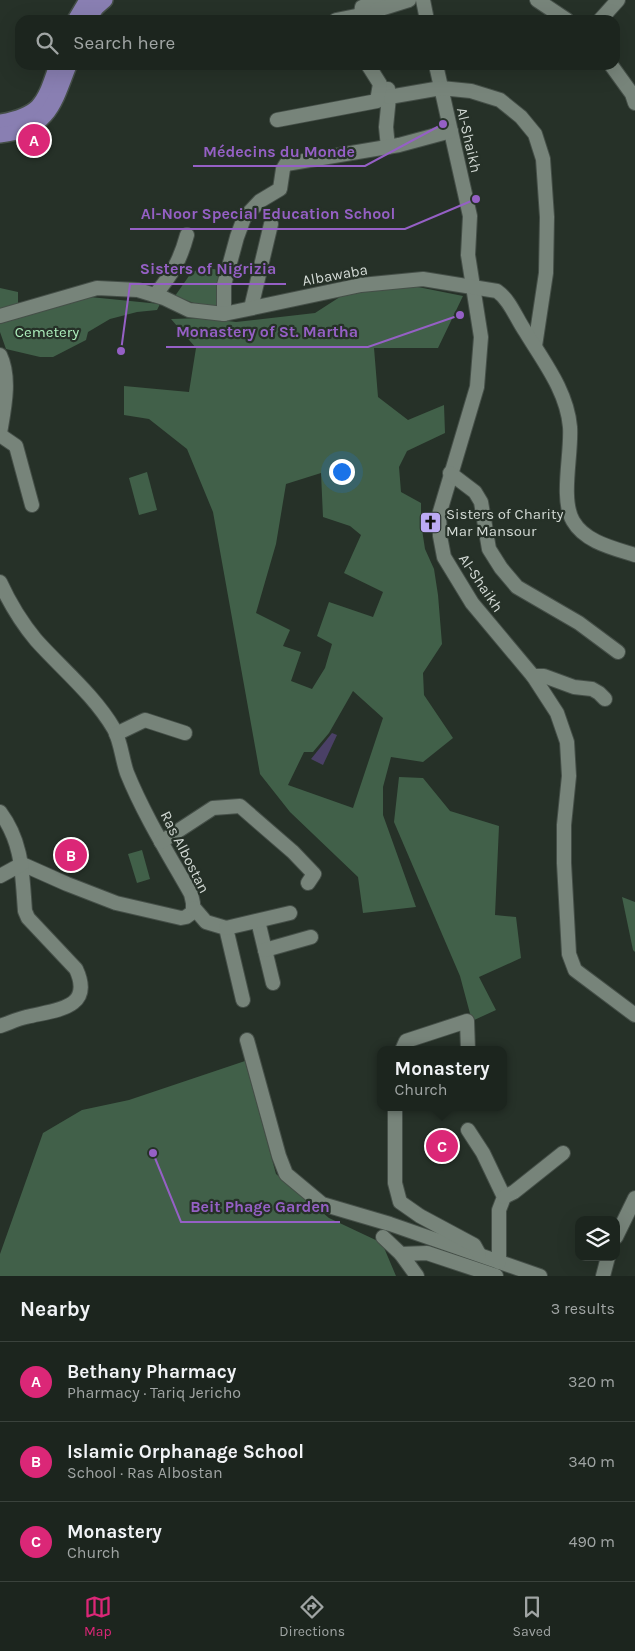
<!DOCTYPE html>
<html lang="en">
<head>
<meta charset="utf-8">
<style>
  :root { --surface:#1c251e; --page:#29312b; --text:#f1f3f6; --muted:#a0a5a4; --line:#3a423c; --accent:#db2777 }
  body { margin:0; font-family:Karla,sans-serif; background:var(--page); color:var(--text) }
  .controls { position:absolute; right:15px; bottom:15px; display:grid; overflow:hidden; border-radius:10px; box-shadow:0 5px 20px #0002 }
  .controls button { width:45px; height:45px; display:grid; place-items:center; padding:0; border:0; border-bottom:1px solid var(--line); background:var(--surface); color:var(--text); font:25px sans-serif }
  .you { position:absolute; left:341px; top:471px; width:18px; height:18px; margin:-12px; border:4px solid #fff; border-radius:50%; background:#1a73e8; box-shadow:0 0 0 8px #1a73e833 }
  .badge { display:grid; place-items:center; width:32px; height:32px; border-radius:50%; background:var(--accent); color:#fff; font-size:16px; font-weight:700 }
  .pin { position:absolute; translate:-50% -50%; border:2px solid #fff; box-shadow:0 1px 5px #0006 }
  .popup { position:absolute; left:377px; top:1046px; width:130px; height:65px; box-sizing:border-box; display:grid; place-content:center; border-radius:10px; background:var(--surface); filter:drop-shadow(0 1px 4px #0005); font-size:16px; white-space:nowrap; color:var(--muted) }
  .popup b { font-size:19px; color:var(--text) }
  .popup::after { content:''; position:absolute; left:50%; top:100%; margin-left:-10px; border:10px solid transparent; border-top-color:var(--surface) }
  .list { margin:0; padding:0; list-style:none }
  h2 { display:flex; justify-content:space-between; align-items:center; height:65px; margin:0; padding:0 20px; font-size:21px }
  h2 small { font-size:16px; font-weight:400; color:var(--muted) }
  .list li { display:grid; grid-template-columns:32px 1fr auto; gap:15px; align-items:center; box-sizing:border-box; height:80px; padding:0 20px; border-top:1px solid var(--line) }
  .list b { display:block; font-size:19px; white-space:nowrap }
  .list p { margin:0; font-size:16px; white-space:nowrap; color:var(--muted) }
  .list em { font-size:16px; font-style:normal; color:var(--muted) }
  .icon { flex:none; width:28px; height:28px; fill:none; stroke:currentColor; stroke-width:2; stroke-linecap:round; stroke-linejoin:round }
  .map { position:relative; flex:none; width:635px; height:1276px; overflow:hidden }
  .search { position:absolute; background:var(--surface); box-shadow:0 5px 20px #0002; left:15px; right:15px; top:15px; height:55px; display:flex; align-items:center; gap:12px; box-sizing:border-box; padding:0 18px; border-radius:15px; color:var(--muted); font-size:19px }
  .sheet { height:305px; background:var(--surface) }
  nav { display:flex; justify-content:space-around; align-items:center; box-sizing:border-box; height:70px; border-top:1px solid var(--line); background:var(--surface); font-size:14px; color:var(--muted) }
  nav a { display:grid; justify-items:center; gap:2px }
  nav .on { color:var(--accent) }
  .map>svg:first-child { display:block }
  .green { fill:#416049; fill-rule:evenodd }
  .water { fill:#4a4066 }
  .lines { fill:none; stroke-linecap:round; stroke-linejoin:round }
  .minor-casing { stroke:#454f48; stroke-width:16 }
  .major-casing { stroke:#454f48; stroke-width:18 }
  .minor { stroke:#77847a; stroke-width:14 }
  .major { stroke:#897fb2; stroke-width:15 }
  .labels { text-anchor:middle; stroke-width:4.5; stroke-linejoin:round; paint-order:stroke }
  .street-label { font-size:15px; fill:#d2d9d4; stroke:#263128 }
  .park-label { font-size:15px; fill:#adeebc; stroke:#263128 }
  .poi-label { font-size:15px; fill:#d2d9d4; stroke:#263128; text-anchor:start }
  .leader { fill:none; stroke:#9560c5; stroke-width:2 }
  .callout-dot { fill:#9560c5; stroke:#263128; stroke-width:2 }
  .callout-label { font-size:16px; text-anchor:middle; font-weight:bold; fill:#9560c5; stroke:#263128; stroke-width:4.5; stroke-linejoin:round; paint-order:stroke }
</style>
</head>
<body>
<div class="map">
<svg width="635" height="1276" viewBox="0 0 635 1276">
  <rect width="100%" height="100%" fill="#263128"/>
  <g class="green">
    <polygon points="203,267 224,271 223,306 199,305 175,296 191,273"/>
    <path d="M408,285L463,296L438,348H374L378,397L408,420L444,405L445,433L407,451L399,467L401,492L421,503V523L425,549L434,569L438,595L442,644L423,673L424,695L453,738L423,762L391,757L383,787V815L416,907L363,913L358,877L290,812L260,774L213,512L187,449L149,419L124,415V386L189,392L196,348L171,319L203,318L236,322L315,313L346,293ZM321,473L323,517L350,526L361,535L344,573L383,592L373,617L329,602L317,636L332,644L325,668L312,689L291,681L301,652L283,646L290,630L256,613L276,544L286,484ZM353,691L383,718L353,808L288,785L304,752H313L329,733Z"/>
    <polygon points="0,288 18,292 18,307 0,311"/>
    <polygon points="80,296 160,304 157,310 137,312 110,319 88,332 86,340 53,357 40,357 6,349 0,332 0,324 60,301"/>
    <polygon points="147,472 157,510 139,515 129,478"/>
    <polygon points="399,777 423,778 450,811 499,826 495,915 516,917 521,958 479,977 496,1010 472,1021 460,976 394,822"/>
    <polygon points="142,850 150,879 137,883 128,854"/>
    <polygon points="622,897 635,902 635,952 633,950"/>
    <polygon points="245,1061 276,1174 329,1218 382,1243 396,1276 0,1276 0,1254 43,1133 82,1110 129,1100"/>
  </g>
  <polygon class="water" points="332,733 337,735 323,765 311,759"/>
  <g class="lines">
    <defs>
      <g id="minor">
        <polyline points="423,0 427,20"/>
        <polyline points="537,0 567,20"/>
        <polyline points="336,20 361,15"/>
        <polyline points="360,20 362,7 381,0"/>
        <polyline points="371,20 371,17 377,10 409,0"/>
        <polyline points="600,20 618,0"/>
        <polyline points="436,65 470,216 468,255 481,337 477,387 439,515 440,536 444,557 472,603 533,676 557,713 567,742 569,776 564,825 564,863 569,954 575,970 635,1015"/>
        <polyline points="611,65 632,94 635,103"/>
        <polyline points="388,89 389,97 386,127 388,147"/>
        <polyline points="389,97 441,88 471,91 500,100 521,117 535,134 543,159 547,217 546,273 535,346"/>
        <polyline points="277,120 377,101 380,84 368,65"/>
        <path d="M155,295C172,274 180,261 187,235"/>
        <polyline points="251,308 271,224"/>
        <polyline points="224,314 224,285 237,237 244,218 260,201 280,189 283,169 286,164 399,145 451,131"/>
        <path d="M0,316L97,288L138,290L164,298L189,310L224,314L361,285L423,279L497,291C510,300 516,318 525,331C543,361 567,391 570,427C572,453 560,499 573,521C585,542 613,548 635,555"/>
        <path d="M0,355C11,378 4,409 0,433"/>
        <polyline points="0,435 16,446 32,505"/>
        <polyline points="450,473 475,492 481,502 489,549 501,568 517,587 579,623 618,652"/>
        <path d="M0,582C10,604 21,622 36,640C62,669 94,695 114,729C121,742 122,759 127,773C144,815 169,855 191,894L193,903V912L186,917L181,918L116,903L67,884L22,864"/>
        <polyline points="533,676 544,676 574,687 592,689 599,693 605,699"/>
        <polyline points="116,734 145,720 185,733"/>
        <path d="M0,812C23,843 22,874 25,911L28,918L76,969C95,1010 53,1010 26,1017C17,1019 9,1023 0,1026"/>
        <polyline points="161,842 213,808 240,806 293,852 314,874 308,883"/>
        <polyline points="0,876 22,864"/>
        <polyline points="194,908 206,922 226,928 243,1000"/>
        <polyline points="258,921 273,983"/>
        <polyline points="226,928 290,913"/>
        <polyline points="265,950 311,937"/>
        <polyline points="247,1040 279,1156 286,1174 322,1204 390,1224 540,1276"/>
        <polyline points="402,1050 406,1041 467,1021 468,1050"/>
        <polyline points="395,1107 395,1183 400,1202 420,1216 474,1245 479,1254"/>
        <polyline points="468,1130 483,1153 504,1197 499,1210 499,1262"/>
        <polyline points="504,1197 514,1192 563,1153"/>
        <polyline points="383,1237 401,1254"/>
        <polyline points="616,1237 635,1198"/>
        <polyline points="417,1276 401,1254 427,1253 496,1276"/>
        <polyline points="603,1276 608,1257"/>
      </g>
      <g id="major">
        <polyline points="75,20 87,0"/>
        <polyline points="88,20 96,8 105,0"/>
        <path d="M0,122C42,115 44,102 57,65"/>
        <path d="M0,135C48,130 54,105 69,65"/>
      </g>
    </defs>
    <use href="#minor" class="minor-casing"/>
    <use href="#major" class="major-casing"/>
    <use href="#minor" class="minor"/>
    <use href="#major" class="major"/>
  </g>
  <defs>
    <symbol id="church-square" viewBox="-11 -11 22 22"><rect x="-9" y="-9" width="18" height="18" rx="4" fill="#bcaaf5" stroke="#263128"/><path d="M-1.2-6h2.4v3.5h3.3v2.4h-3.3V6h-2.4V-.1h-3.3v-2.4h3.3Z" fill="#111"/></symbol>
  </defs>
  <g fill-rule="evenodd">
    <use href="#church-square" x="418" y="510" width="25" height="25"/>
  </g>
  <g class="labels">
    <g class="street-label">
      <text transform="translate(469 140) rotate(77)" y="5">Al-Shaikh</text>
      <text transform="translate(335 275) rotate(-10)" y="5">Albawaba</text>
      <text transform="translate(481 583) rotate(56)" y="5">Al-Shaikh</text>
      <text transform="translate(185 852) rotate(63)" y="5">Ras Albostan</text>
    </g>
    <g class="park-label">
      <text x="47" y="337">Cemetery</text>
    </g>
    <g class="poi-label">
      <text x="446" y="519">Sisters of Charity<tspan x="446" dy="17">Mar Mansour</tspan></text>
    </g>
  </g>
  <path class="leader" d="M443 124L365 166H193M476 199L405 229H130M121 351L130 284H286M460 315L368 347H166M153 1153L181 1222H340"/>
  <g class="callout-dot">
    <circle cx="443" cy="124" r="5"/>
    <circle cx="476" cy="199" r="5"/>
    <circle cx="121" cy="351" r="5"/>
    <circle cx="460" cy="315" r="5"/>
    <circle cx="153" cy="1153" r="5"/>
  </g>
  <g class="callout-label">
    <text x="279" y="157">Médecins du Monde</text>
    <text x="268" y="219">Al-Noor Special Education School</text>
    <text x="208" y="274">Sisters of Nigrizia</text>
    <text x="267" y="337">Monastery of St. Martha</text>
    <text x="260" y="1212">Beit Phage Garden</text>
  </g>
</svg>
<div class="controls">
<button><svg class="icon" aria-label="layers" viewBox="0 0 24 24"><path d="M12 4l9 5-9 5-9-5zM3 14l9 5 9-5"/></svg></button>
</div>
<div class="you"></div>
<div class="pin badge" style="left:34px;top:140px">A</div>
<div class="pin badge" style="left:71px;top:855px">B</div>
<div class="pin badge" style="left:442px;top:1146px">C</div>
<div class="popup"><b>Monastery</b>Church</div>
<div class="search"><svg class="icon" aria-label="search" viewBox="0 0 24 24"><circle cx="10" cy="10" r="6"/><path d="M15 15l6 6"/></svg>Search here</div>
</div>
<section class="sheet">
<h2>Nearby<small>3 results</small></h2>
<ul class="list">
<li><span class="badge">A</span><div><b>Bethany Pharmacy</b><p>Pharmacy · Tariq Jericho</p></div><em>320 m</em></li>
<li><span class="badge">B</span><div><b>Islamic Orphanage School</b><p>School · Ras Albostan</p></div><em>340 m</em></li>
<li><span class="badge">C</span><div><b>Monastery</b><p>Church</p></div><em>490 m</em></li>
</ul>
</section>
<nav>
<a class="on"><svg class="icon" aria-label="map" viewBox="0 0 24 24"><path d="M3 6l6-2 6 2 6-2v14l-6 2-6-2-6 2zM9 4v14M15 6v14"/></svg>Map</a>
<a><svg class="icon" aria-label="directions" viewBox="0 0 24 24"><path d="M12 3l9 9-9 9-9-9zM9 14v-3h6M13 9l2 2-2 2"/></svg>Directions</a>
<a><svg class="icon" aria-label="saved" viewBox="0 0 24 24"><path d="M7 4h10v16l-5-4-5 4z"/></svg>Saved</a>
</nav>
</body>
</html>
